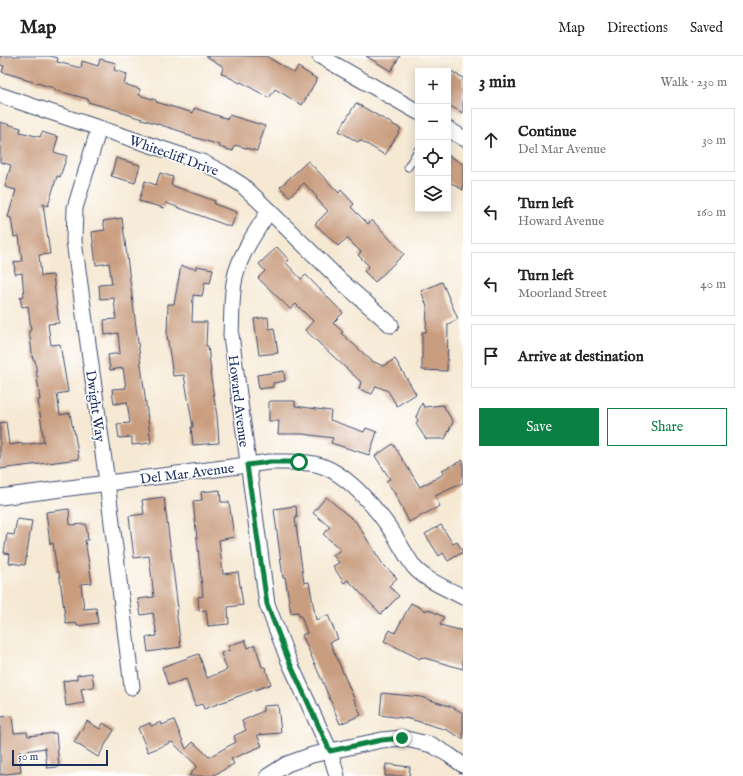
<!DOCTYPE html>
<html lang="en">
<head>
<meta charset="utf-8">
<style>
  :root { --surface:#fff; --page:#f6f6f6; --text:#222; --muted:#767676; --line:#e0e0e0; --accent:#0b8043 }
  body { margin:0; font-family:"IM FELL English",serif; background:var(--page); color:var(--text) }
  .controls { position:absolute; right:12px; top:12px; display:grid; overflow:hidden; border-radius:0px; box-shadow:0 2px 10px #0003 }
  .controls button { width:36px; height:36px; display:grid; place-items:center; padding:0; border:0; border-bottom:1px solid var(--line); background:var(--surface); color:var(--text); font:20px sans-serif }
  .scale { position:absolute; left:12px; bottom:10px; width:96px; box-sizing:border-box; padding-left:4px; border:2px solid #1b2f5e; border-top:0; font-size:11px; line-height:14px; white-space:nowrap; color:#1b2f5e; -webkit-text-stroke:3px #fff; paint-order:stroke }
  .stop { position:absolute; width:12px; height:12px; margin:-9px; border:3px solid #0b8043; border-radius:50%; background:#fff }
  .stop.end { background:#0b8043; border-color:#fff; box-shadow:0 1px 4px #0008 }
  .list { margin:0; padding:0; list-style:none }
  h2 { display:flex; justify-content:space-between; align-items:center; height:52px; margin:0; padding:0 16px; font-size:17px }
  h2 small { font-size:13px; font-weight:400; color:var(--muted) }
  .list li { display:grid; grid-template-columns:26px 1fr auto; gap:12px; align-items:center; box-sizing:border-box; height:64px; margin:0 8px 8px; padding:0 8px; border:1px solid var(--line); border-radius:0px }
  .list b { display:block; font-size:15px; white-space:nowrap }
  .list p { margin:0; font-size:13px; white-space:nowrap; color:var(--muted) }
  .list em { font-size:13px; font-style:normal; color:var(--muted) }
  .actions { display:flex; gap:8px; padding:12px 16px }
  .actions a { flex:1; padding:9px 0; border:1px solid var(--accent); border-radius:0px; text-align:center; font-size:14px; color:var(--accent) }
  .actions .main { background:var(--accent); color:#fff }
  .icon { flex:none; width:22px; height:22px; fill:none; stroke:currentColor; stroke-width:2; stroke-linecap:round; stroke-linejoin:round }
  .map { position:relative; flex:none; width:463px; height:720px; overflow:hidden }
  header { display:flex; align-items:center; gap:24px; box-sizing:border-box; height:56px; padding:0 20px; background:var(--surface); border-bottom:1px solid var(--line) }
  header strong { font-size:19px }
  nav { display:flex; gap:22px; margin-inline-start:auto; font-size:14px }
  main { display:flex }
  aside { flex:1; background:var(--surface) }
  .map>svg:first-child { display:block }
  .building { fill:#c99d7f }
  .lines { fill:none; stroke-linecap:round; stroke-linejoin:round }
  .service-casing { stroke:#3c4b70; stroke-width:9 }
  .minor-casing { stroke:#3c4b70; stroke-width:17 }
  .service { stroke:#fff; stroke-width:7 }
  .minor { stroke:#fff; stroke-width:15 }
  .route { stroke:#0b8043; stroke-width:5 }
  .labels { text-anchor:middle; stroke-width:3; stroke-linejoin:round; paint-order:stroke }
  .street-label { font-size:14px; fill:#1b2f5e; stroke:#fff }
</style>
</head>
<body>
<header>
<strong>Map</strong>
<nav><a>Map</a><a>Directions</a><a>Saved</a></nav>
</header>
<main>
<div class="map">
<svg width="463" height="720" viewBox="0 0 463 720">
  <rect width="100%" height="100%" fill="#fff"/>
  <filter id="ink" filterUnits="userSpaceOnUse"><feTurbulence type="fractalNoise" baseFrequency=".025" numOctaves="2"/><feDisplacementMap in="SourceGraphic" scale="8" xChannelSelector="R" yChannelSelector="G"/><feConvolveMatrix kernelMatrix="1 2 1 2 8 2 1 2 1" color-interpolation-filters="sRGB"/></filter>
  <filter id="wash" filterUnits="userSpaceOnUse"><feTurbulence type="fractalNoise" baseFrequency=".012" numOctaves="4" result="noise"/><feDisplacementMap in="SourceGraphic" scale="16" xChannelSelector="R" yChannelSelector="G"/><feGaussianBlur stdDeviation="0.9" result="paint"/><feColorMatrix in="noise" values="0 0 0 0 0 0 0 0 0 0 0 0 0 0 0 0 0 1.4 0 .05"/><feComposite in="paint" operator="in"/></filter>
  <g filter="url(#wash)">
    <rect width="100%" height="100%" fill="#f6e9d4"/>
    <g id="blocks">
      <g class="building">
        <polygon points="0,0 50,0 58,2 57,6 81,12 82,5 98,10 100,3 116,7 114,14 127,18 124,28 140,33 139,39 156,44 156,46 193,57 194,52 228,63 229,59 265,70 257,95 235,89 233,95 219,91 220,89 186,79 186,77 120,56 120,55 88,46 88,43 54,34 54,32 23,23 23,22 2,16 4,10 0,9"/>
        <polygon points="206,0 266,0 294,17 298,11 317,23 302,49 275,33 269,42 241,26 240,27 221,17 224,11"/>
        <polygon points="366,0 400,0 391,15"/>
        <polygon points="451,15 463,22 463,57 448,49 448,21"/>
        <polygon points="356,47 401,73 385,99 360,84 358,86 339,75"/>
        <polygon points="0,66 21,72 20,76 40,81 42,76 58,81 54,96 67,100 60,121 57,120 48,150 43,148 50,198 39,199 41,220 53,219 59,267 48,268 51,289 60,288 68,336 57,338 60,359 70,357 73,374 74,374 79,403 0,413 0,367 6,366 9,389 22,387 22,389 44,386 38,344 40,344 35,304 33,304 29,275 31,274 28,250 22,251 20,241 24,240 22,217 15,218 14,206 22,205 19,180 14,181 11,162 8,161 16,134 5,131 11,109 0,106"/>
        <polygon points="448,99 463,108 463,134 448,125"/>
        <polygon points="116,102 140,109 135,127 111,120"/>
        <polygon points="308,105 339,137 341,134 354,148 351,151 368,168 372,164 404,198 375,226 364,215 369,210 358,199 361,196 347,182 338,190 315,168 328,155 316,142 317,141 304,127 289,141 280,131"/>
        <polygon points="160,117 173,121 171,129 215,145 214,148 237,156 231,171 166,147 164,152 139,145 145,125 156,129"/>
        <polygon points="122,162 151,387 132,389 132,381 119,382 117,368 130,367 127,346 114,348 112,333 126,332 123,312 110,314 108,299 120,297 118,277 105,279 104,264 116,263 114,242 100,243 99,229 112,228 109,207 96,209 92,176 105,174 103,165"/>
        <polygon points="277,191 289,204 286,207 301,223 306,219 343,257 333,267 343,276 341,277 372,305 383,310 395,303 416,338 397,350 388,335 376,330 372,338 359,333 361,326 305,274 313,265 296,248 290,253 258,222 265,215 259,208"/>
        <polygon points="181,210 196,213 196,210 213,213 210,227 205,226 202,240 193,239 192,266 207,266 206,290 208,290 211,316 210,316 217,360 219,387 193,389 191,371 193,371 184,319 173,320 167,279 168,248 174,248"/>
        <polygon points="442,226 458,263 448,268 447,315 422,314 422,276 426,276 427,250 421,235"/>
        <polygon points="268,261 269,273 274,272 278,297 259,299 254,263"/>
        <polygon points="284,315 285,325 273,327 273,331 259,333 257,319"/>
        <polygon points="269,345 295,345 295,350 331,355 330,364 364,376 366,372 377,376 369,399 331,387 333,382 303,378 278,378 279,365 269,365"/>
        <polygon points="422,347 424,351 443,349 453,366 445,383 426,383 416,368 418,364 416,361"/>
        <polygon points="393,388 420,431 444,418 442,414 463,404 463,427 435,440 440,450 409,466 394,436 386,425 390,423 375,400"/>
        <polygon points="220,434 221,446 229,446 234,481 219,484 223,518 238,516 243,549 228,551 229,568 208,570 206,554 199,555 198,541 203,540 193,445 202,444 201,436"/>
        <polygon points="164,441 178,553 176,554 181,591 148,596 146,581 157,580 153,557 141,559 138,543 154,541 149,500 134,502 129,460 144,458 142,444"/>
        <polygon points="326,441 356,466 382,507 397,522 389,530 399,540 381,558 348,524 344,527 333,510 339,507 333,499 341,494 323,478 330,471 313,457"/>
        <polygon points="296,450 297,462 295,462 304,527 309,526 316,564 328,559 338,583 330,586 361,659 340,668 324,629 302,579 307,577 301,560 299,560 298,556 291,557 285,521 283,522 274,453"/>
        <polygon points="69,453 70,469 86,468 88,484 85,484 92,527 81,528 84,553 96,552 98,567 77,570 77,567 66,568 59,516 57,516 53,487 50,488 46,456"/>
        <polygon points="17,463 32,465 25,509 9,507 10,498 4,497 7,478 14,479"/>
        <polygon points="441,469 453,488 457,486 463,496 448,505 443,497 439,500 425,478"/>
        <polygon points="411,547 426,555 427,553 444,561 440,569 463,575 463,613 421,601 420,603 384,585 390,574 395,577"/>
        <polygon points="245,584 248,592 255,589 262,611 265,611 271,628 204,653 202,648 195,650 186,623 168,629 162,611 199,598 207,622 227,614 221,597 230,594 228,590"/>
        <polygon points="92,617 94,631 81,633 84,647 66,650 63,625 77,623 77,619"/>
        <polygon points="382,637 421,641 452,651 463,657 463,683 447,674 410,663 380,659"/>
        <polygon points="278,649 281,677 257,679 262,690 231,703 234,708 212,720 189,720 197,710 172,686 148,696 138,672 150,667 151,670 161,666 162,669 174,664 186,693 193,686 209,701 236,686 234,680 246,674 242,665 263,655 263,650"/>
        <polygon points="12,660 14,677 27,676 28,680 56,677 59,711 47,712 45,692 19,696 21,716 0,719 0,661"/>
        <polygon points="87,665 100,673 103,667 114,674 98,701 74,686"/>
        <polygon points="386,708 410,711 409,720 385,720"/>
      </g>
    </g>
  </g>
  <g filter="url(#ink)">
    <use href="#blocks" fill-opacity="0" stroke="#3c4b70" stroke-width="1"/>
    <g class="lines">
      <defs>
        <polyline id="service" points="408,111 418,94"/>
        <g id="minor">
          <polyline points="320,0 418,56"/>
          <polyline points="0,39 35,51 202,106 223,117 242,129 257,143 342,226 391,269"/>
          <polyline points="99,72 75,152 74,185 107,426 132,631"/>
          <polyline points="448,73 463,82"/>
          <path d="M269,155C256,176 241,196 235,221C231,240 232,260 231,279L267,548L288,603L330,695L337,720"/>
          <path d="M0,441L270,406C285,406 300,405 315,408C345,414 377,453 393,477C400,488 406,500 414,511C425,524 448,533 463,541"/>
          <polyline points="268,720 287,708 312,699 382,684 402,682 432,689 449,699 463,709"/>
        </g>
      </defs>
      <use href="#service" class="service-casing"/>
      <use href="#minor" class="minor-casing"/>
      <use href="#service" class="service"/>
      <use href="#minor" class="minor"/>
    </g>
  </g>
  <g class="lines" filter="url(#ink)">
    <polyline class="route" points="299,406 270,406 247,409 267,548 288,603 330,695 382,684 402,682"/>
  </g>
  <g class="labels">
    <g class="street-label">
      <text transform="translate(174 99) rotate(20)" y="5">Whitecliff Drive</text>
      <text transform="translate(239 345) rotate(83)" y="5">Howard Avenue</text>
      <text transform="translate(96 350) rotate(82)" y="5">Dwight Way</text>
      <text transform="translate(187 417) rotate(-7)" y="5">Del Mar Avenue</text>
    </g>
  </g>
</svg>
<div class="controls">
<button>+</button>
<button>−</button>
<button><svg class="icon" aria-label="locate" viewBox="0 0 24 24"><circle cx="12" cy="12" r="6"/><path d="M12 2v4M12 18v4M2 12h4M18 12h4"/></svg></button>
<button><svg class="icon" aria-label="layers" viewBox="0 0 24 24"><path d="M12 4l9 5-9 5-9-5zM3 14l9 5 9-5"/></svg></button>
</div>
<div class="scale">50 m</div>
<div class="stop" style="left:299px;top:406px"></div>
<div class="stop end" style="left:402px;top:682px"></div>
</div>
<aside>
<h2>3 min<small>Walk · 230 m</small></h2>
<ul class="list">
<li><svg class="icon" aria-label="ahead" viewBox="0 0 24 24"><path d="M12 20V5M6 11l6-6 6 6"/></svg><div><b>Continue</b><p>Del Mar Avenue</p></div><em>30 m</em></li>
<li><svg class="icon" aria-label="left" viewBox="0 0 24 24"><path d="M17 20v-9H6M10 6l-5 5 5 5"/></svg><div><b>Turn left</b><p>Howard Avenue</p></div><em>160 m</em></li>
<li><svg class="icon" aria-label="left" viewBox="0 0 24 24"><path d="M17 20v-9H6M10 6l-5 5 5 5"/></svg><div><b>Turn left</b><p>Moorland Street</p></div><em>40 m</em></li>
<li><svg class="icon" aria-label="arrive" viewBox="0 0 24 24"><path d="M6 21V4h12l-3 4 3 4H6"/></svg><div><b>Arrive at destination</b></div></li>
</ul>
<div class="actions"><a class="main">Save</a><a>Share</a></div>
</aside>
</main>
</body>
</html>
